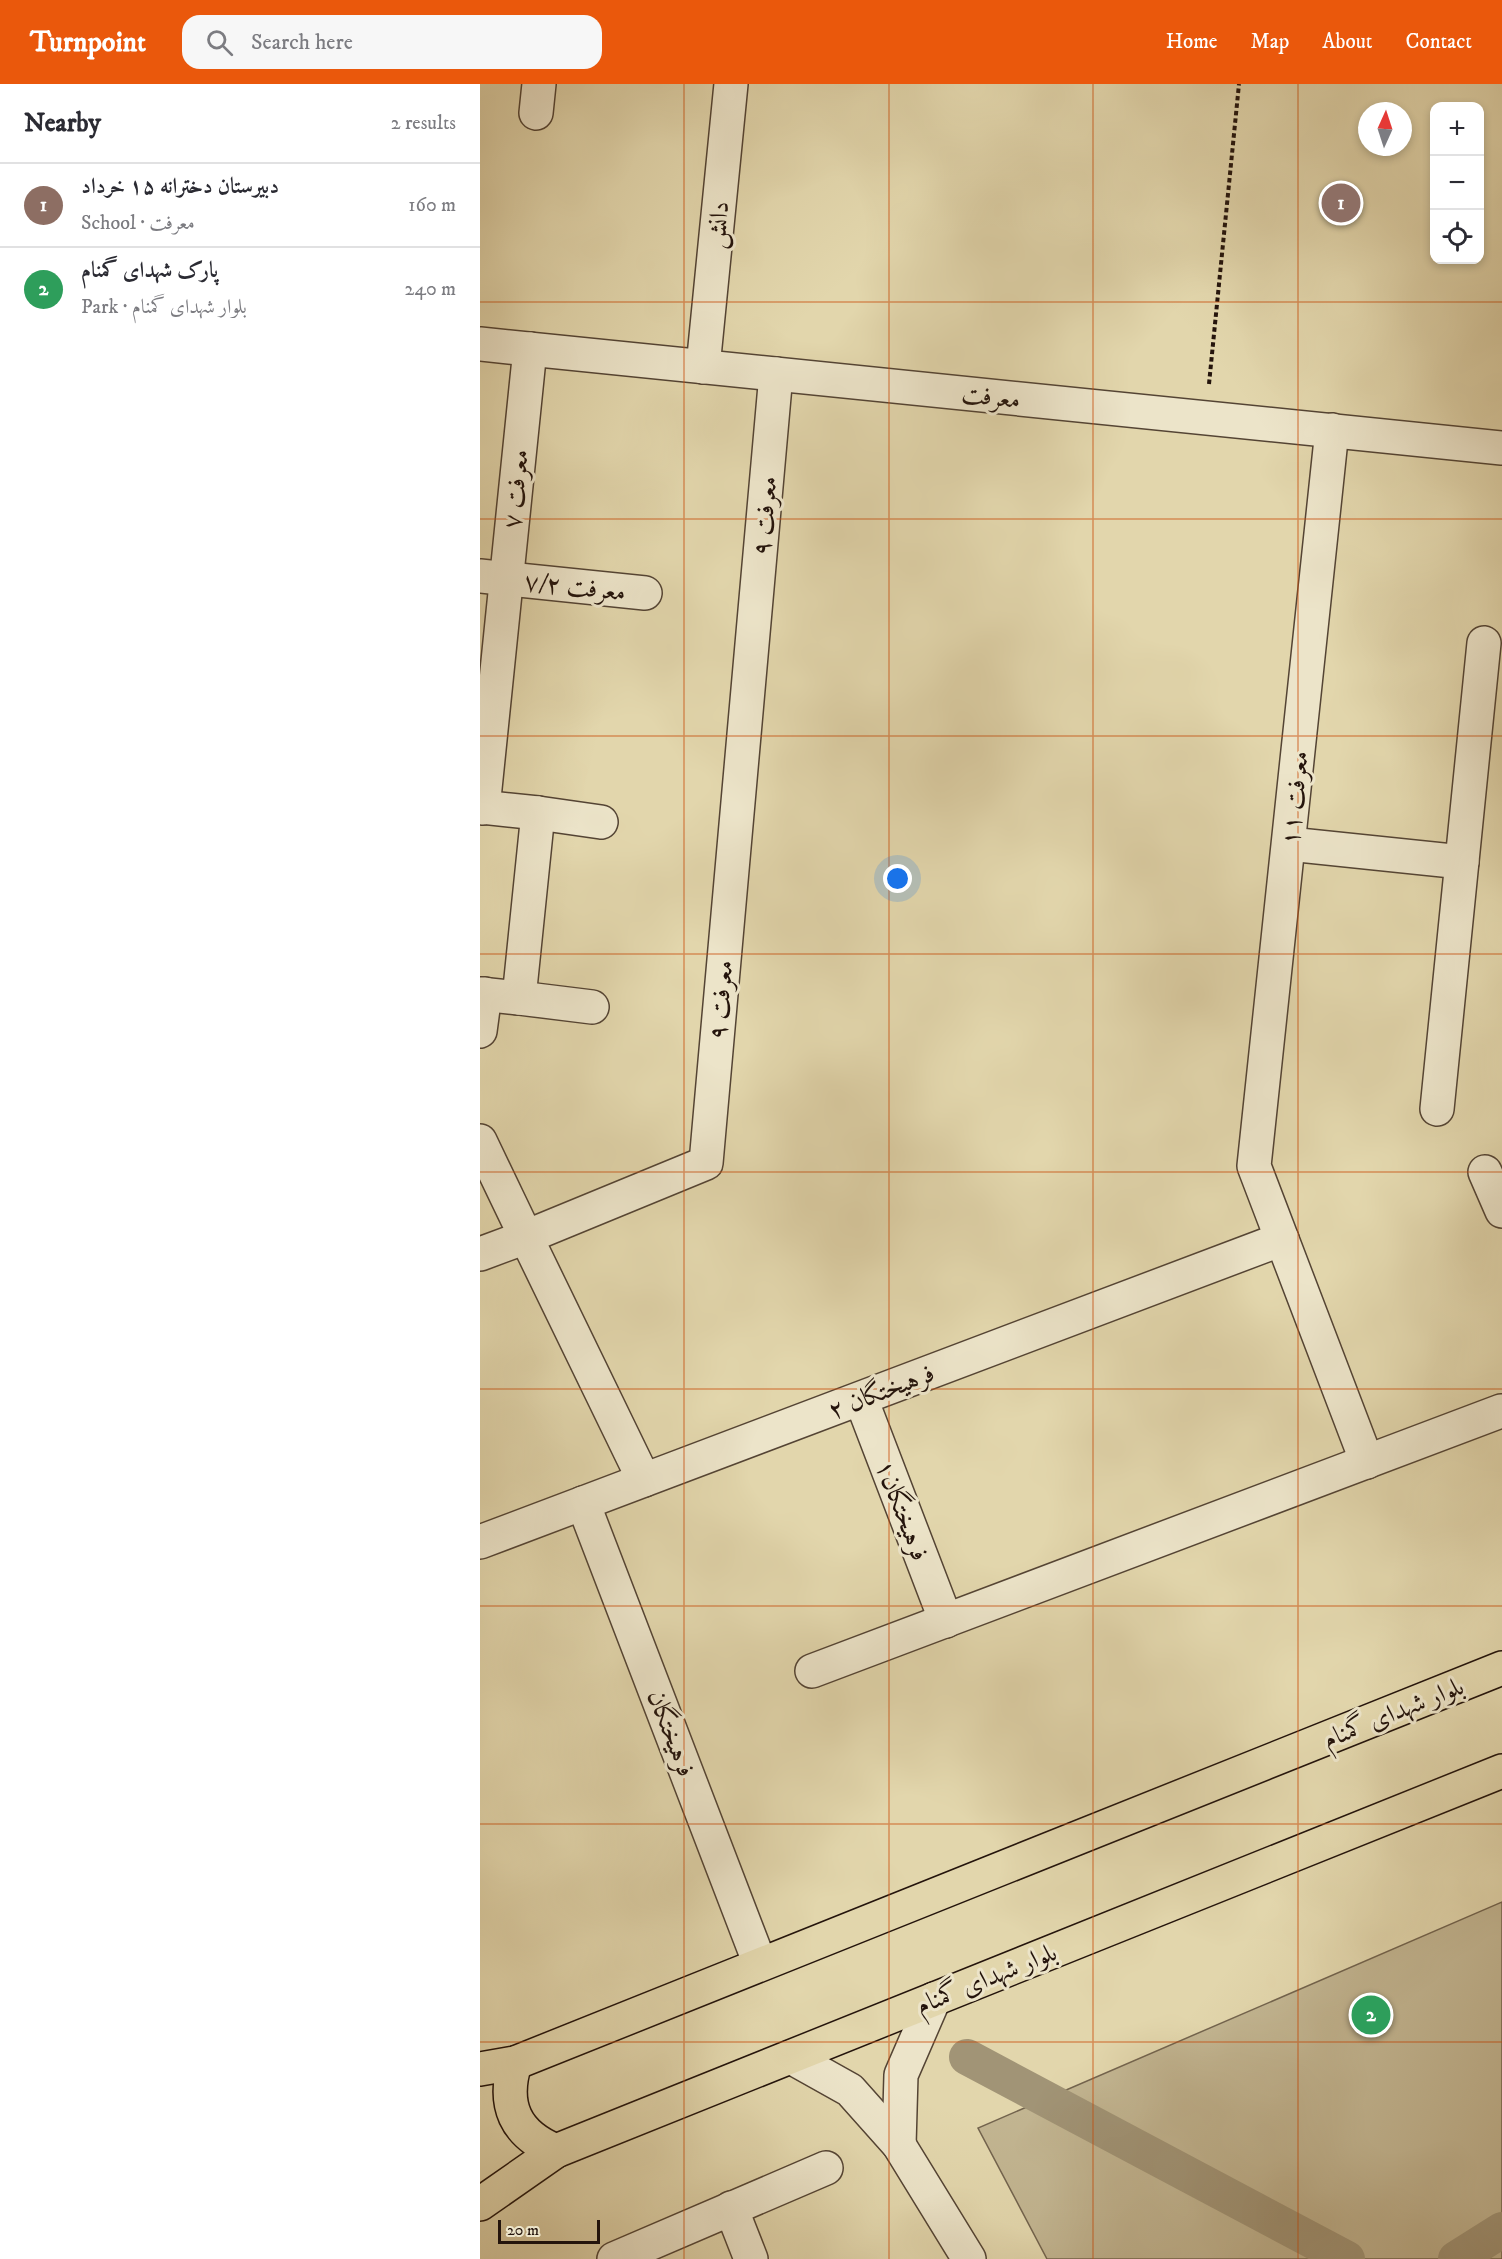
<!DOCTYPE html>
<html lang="en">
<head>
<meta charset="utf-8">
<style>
  :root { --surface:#fff; --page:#f7f7f7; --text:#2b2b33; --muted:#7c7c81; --line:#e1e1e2; --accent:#ea580c }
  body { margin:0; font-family:"IM FELL DW Pica",Amiri,serif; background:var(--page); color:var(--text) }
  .controls { position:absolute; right:18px; top:18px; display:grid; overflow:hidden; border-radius:12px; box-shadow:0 3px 9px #0003 }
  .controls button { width:54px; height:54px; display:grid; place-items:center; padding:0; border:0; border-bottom:2px solid var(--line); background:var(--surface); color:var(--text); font:30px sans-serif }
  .compass { position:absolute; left:878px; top:18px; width:54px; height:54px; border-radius:50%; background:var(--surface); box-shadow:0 3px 9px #0003; rotate:3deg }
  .scale { position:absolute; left:18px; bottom:15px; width:102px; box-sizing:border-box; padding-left:6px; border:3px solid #24140c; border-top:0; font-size:16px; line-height:21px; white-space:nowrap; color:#24140c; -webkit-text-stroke:4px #ece4c9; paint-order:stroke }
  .you { position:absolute; left:418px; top:795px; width:21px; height:21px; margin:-15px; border:4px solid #fff; border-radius:50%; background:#1a73e8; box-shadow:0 0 0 9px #1a73e833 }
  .badge { display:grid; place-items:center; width:39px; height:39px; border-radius:50%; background:var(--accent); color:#fff; font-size:20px; font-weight:700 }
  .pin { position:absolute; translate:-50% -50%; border:3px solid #fff; box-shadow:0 2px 6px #0006 }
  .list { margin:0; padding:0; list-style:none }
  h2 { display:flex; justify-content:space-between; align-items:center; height:78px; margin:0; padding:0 24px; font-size:26px }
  h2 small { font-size:20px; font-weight:400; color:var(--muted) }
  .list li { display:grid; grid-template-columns:39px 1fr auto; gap:18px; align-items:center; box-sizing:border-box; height:84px; padding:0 24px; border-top:2px solid var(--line) }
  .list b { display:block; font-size:22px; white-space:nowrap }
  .list p { margin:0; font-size:20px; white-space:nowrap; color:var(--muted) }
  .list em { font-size:20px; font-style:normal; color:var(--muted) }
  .icon { flex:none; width:33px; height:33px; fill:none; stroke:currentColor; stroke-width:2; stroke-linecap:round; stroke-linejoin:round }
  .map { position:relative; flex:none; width:1022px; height:2175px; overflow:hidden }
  header { display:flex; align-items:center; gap:36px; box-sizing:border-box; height:84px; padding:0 30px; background:var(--accent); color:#fff }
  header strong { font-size:28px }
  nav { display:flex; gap:33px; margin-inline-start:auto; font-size:21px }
  .search { width:420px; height:54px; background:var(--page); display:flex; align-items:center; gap:15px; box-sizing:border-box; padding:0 21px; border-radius:18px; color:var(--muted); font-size:22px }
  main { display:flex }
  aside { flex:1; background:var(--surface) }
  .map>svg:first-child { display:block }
  .green { fill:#c2b591; stroke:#73644e; stroke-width:1.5 }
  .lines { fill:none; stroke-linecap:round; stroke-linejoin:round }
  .canal { stroke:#a19476; stroke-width:36 }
  .minor-casing { stroke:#544434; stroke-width:36 }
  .major-casing { stroke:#24140c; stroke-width:36 }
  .path { stroke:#24140c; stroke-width:4; stroke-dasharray:4.5 3; stroke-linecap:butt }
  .minor { stroke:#ece4c9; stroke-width:33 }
  .major { stroke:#e2d6ac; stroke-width:33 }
  .grid { fill:none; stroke:#cb4f0c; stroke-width:1.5; stroke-opacity:0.55 }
  .labels { text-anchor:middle; stroke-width:6; stroke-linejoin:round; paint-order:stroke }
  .street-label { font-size:26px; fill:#24140c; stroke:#ece4c9 }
</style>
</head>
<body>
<header>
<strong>Turnpoint</strong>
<div class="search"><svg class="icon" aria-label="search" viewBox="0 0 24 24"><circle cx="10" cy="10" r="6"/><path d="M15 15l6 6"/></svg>Search here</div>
<nav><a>Home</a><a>Map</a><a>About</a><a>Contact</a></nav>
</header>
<main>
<aside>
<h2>Nearby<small>2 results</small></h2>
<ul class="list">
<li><span class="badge" style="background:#8d6e63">1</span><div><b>دبیرستان دخترانه ۱۵ خرداد</b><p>School · معرفت</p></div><em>160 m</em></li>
<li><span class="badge" style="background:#2e9e5b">2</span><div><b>پارک شهدای گمنام</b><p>Park · بلوار شهدای گمنام</p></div><em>240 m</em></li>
</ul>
</aside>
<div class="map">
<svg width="1022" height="2175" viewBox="0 0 1022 2175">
  <rect width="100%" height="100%" fill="#e2d6ac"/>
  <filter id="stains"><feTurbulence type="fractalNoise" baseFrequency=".00333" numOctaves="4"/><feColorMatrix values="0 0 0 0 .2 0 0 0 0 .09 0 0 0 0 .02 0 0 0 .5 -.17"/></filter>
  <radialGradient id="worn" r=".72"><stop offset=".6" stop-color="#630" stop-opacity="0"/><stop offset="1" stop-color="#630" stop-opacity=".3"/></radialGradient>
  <polygon class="green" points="1022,1818 1022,2175 567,2175 498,2044"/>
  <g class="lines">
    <g class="canal">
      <polyline points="487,1973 867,2175"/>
      <polyline points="976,2175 1022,2146"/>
    </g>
    <defs>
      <g id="minor">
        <polyline points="56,29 59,0"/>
        <polyline points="0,260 1022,364"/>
        <polyline points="223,283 251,0"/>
        <polyline points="852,346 774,1082 887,1378"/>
        <polyline points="0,492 165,509"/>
        <polyline points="0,723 58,729 121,738"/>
        <polyline points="3,724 50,265"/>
        <polyline points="809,760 982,778"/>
        <polyline points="0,910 39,914 58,729"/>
        <polyline points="39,914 112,923"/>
        <polyline points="0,947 5,910"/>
        <polyline points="957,1025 1004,559"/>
        <polyline points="0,1057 46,1153 0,1170"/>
        <polyline points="1005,1088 1022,1127"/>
        <polyline points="381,1315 466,1537"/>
        <polyline points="164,1396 46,1153 226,1079 296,290"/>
        <polyline points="103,1419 280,1880"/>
        <polyline points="0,1458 802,1155"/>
        <polyline points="332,1587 1021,1327"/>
        <polyline points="311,1973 370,2006 419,2061 489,2175"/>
        <polyline points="419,2061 421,1991 454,1915"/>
        <polyline points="251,2124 271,2175"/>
        <polyline points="134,2175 346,2084"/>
      </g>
      <g id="major">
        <path d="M35,1979C22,2021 35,2050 76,2067"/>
        <polyline points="0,1985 35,1979 1022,1584"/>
        <polyline points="0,2120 76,2067 1022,1687"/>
      </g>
    </defs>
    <use href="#minor" class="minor-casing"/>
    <use href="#major" class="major-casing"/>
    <polyline class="path" points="729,300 759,0"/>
    <use href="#minor" class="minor"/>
    <use href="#major" class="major"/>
  </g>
  <path class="grid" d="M204,0V2175M409,0V2175M613,0V2175M818,0V2175M0,218H1022M0,435H1022M0,652H1022M0,870H1022M0,1088H1022M0,1305H1022M0,1522H1022M0,1740H1022M0,1958H1022"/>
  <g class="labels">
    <g class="street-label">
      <text transform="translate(237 141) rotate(-84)" y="9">دانش</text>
      <text transform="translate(511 312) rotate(6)" y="9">معرفت</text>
      <text transform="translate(35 405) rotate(-84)" y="9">معرفت ۷</text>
      <text transform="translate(284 432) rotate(-85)" y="9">معرفت ۹</text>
      <text transform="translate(95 502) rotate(6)" y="9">معرفت ۷/۲</text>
      <text transform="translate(814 714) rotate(-84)" y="9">معرفت ۱۱</text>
      <text transform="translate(240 916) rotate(-85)" y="9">معرفت ۹</text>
      <text transform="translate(401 1307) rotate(-21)" y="9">فرهیختگان ۲</text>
      <text transform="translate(423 1426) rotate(69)" y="9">فرهیختگان۱</text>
      <text transform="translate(913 1628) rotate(-22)" y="9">بلوار شهدای گمنام</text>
      <text transform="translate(192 1649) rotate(69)" y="9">فرهیختگان</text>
      <text transform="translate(506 1894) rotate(-22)" y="9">بلوار شهدای گمنام</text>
    </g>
  </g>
  <rect width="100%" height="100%" filter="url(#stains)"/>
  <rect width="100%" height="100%" fill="url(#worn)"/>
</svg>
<div class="controls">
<button>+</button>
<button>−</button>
<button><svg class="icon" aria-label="locate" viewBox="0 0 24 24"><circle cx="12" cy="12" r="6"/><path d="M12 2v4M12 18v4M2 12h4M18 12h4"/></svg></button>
</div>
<svg class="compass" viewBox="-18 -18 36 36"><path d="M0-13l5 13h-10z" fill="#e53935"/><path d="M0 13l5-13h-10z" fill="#7c7c81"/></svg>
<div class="scale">20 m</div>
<div class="you"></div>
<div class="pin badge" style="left:861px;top:119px;background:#8d6e63">1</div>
<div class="pin badge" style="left:891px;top:1931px;background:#2e9e5b">2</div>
</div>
</main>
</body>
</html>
